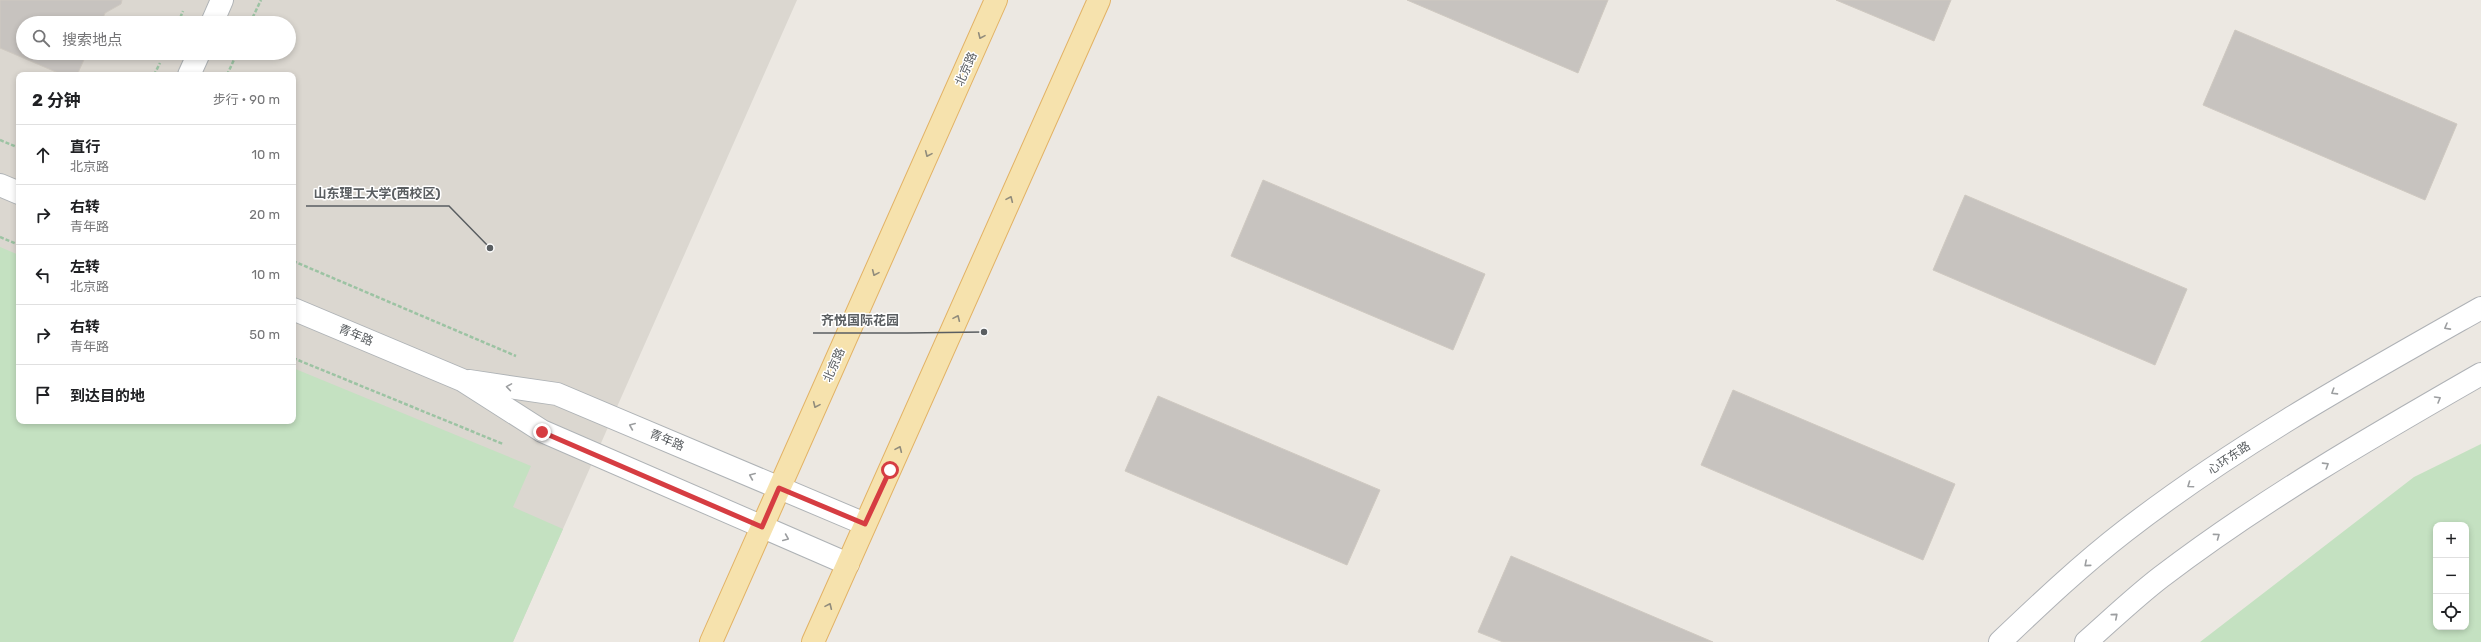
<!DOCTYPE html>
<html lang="zh">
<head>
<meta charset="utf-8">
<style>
  :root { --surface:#fff; --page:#f2f2f2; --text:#202124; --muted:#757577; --line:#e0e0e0 }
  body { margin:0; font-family:Rubik,"Noto Sans SC",sans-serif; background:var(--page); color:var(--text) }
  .controls { position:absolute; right:12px; bottom:12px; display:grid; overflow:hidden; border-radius:8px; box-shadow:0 2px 6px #0003 }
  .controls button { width:36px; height:36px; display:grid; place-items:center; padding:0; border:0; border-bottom:1px solid var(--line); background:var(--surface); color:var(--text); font:20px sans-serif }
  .stop { position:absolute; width:12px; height:12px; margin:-9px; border:3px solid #d63d42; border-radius:50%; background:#fff }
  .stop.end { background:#d63d42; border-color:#fff; box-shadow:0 1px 4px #0008 }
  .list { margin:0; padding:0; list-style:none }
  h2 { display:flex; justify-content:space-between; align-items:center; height:52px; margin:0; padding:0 16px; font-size:17px }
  h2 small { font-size:13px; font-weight:400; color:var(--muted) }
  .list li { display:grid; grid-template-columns:26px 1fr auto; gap:12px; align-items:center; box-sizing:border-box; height:60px; padding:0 16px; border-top:1px solid var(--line) }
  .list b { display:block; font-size:15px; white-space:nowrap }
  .list p { margin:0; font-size:13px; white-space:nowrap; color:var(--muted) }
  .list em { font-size:13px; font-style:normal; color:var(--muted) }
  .icon { flex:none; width:22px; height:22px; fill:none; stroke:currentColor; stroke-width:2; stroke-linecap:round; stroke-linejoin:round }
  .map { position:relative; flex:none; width:2481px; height:642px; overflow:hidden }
  .search { position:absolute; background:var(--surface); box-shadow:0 2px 6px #0003; left:16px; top:16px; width:280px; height:44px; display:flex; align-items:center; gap:10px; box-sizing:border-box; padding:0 14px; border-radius:22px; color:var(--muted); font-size:15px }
  .panel { position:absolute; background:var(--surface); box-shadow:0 2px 6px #0003; left:16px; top:72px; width:280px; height:352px; border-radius:8px }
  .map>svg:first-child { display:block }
  .education { fill:#dbd7d0; fill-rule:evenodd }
  .green { fill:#c4e1c1; fill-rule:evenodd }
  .building { fill:#c7c3bf; stroke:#cfc9c1 }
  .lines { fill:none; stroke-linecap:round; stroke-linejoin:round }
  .street-casing { stroke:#afb3b6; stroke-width:24 }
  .secondary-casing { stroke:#afb2b6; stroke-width:24 }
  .primary-casing { stroke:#e2b265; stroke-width:24 }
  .path { stroke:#9cc3a3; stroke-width:2.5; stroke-dasharray:4 2; stroke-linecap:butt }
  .street { stroke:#fff; stroke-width:22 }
  .secondary { stroke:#fff; stroke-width:22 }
  .primary { stroke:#f6e2ad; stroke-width:22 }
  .oneway { stroke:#918c7c }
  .oneway2 { stroke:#9c9ea0 }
  .route { stroke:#d63d42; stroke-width:5 }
  .labels { text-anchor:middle; stroke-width:3; stroke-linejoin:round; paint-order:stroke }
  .street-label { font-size:12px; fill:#5a5e61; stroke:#fff }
  .leader { fill:none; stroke:#5a5e61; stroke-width:1.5 }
  .callout-dot { fill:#5a5e61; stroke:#fff; stroke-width:1.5 }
  .callout-label { font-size:13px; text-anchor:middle; font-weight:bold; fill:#5a5e61; stroke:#fff; stroke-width:3; stroke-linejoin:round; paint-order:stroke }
</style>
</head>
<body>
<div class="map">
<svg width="2481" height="642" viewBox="0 0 2481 642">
  <rect width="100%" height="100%" fill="#ece8e2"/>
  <path class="education" d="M0,0H797L513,642H0ZM23,23H289V53H23ZM19,75H293V421H19Z"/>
  <g class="green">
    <polygon points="0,247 19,255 19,421 293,421 293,368 531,466 513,507 563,529 513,642 0,642"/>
    <path d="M2481,444V642H2200L2414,477ZM2436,525H2466V627H2436Z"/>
  </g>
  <g class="building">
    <polygon points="0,0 122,0 121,4 105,13 101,23 23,23 23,53 87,53 77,75 63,75 0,48"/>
    <polygon points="1407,0 1608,0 1578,73"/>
    <polygon points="1836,0 1951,0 1934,41"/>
    <polygon points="2235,30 2457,124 2425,200 2203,105"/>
    <polygon points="1263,180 1485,274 1453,350 1231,256"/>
    <polygon points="1965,195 2187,289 2155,365 1933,270"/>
    <polygon points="1733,390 1955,484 1923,560 1701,465"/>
    <polygon points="1158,396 1380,490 1347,565 1125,471"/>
    <polygon points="1511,556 1713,642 1503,642 1478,632"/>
  </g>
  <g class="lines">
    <defs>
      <g id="street">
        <polyline points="212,23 222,0"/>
        <polyline points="189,75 199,53"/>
        <polyline points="0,185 19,193"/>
        <polyline points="293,309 462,380 542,431 848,564"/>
        <polyline points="469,381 557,394 865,524"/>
      </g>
      <g id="secondary">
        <path d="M2000,642C2040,604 2081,565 2125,531C2236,445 2359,377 2481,308"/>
        <path d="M2086,642C2111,620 2135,597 2161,577C2262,500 2371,437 2481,374"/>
      </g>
      <g id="primary">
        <polyline points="711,642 996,0"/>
        <polyline points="813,642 1099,0"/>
      </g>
    </defs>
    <use href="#street" class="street-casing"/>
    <use href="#secondary" class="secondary-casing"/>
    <use href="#primary" class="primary-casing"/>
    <g class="path">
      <polyline points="178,23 183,11"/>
      <polyline points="250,23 261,0"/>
      <polyline points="154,75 160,63"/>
      <polyline points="227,75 237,53"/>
      <polyline points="0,140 19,148"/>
      <polyline points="0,237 19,245"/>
      <polyline points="293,261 516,356"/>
      <polyline points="293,358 503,444"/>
    </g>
    <use href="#street" class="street"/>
    <use href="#secondary" class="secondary"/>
    <use href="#primary" class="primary"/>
  </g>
  <defs><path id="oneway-chevron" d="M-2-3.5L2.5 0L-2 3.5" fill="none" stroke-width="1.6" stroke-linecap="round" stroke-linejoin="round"/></defs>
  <g class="oneway">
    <use href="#oneway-chevron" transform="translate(981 36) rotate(114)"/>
    <use href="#oneway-chevron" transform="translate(928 154) rotate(114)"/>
    <use href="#oneway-chevron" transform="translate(1010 199) rotate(-66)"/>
    <use href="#oneway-chevron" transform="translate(875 273) rotate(114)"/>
    <use href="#oneway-chevron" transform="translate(957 318) rotate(-66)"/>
    <use href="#oneway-chevron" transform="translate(816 405) rotate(114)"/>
    <use href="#oneway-chevron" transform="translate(899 449) rotate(-66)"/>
    <use href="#oneway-chevron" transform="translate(829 606) rotate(-66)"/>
  </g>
  <g class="oneway2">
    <use href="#oneway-chevron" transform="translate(2447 327) rotate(151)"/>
    <use href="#oneway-chevron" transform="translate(509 387) rotate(-171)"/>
    <use href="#oneway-chevron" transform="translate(2334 392) rotate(148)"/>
    <use href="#oneway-chevron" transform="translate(2438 399) rotate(-30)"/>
    <use href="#oneway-chevron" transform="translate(632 426) rotate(-157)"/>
    <use href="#oneway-chevron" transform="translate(2326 465) rotate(-32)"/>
    <use href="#oneway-chevron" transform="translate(752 476) rotate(-157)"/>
    <use href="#oneway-chevron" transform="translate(2190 485) rotate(145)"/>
    <use href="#oneway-chevron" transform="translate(2217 536) rotate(-36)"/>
    <use href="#oneway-chevron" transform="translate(786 538) rotate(23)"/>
    <use href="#oneway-chevron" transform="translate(2087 564) rotate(139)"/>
    <use href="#oneway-chevron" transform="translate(2115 616) rotate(-41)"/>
  </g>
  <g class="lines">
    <polyline class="route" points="542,432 762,527 779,488 865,524 890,470"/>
  </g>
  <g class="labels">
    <g class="street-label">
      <text transform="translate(966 69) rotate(-66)" y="4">北京路</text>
      <text transform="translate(356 335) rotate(23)" y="4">青年路</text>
      <text transform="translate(834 365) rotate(-66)" y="4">北京路</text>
      <text transform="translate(667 440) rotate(23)" y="4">青年路</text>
      <text transform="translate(2229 458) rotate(-34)" y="4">心环东路</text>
    </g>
  </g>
  <path class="leader" d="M490 248L449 206H306M984 332L907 333H813"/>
  <g class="callout-dot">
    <circle cx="490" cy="248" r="4"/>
    <circle cx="984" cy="332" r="4"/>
  </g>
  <g class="callout-label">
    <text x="377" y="198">山东理工大学(西校区)</text>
    <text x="860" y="325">齐悦国际花园</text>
  </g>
</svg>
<div class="controls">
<button>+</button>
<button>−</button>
<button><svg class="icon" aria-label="locate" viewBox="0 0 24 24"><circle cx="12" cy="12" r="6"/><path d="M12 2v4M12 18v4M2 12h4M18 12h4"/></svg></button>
</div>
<div class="stop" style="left:890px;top:470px"></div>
<div class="stop end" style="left:542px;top:432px"></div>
<div class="search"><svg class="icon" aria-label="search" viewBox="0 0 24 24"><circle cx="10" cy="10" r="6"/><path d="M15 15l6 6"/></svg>搜索地点</div>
<section class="panel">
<h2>2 分钟<small>步行 · 90 m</small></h2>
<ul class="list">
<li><svg class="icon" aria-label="ahead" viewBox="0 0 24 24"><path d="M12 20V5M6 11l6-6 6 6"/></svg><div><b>直行</b><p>北京路</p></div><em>10 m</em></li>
<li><svg class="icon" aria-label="right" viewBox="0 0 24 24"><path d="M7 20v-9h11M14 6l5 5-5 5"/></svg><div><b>右转</b><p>青年路</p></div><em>20 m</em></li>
<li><svg class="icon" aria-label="left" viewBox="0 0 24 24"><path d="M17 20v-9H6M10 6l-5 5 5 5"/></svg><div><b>左转</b><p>北京路</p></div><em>10 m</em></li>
<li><svg class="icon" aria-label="right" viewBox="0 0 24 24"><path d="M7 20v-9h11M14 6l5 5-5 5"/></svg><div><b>右转</b><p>青年路</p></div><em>50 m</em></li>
<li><svg class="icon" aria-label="arrive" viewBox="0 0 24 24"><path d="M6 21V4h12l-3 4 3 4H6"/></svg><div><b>到达目的地</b></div></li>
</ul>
</section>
</div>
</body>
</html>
